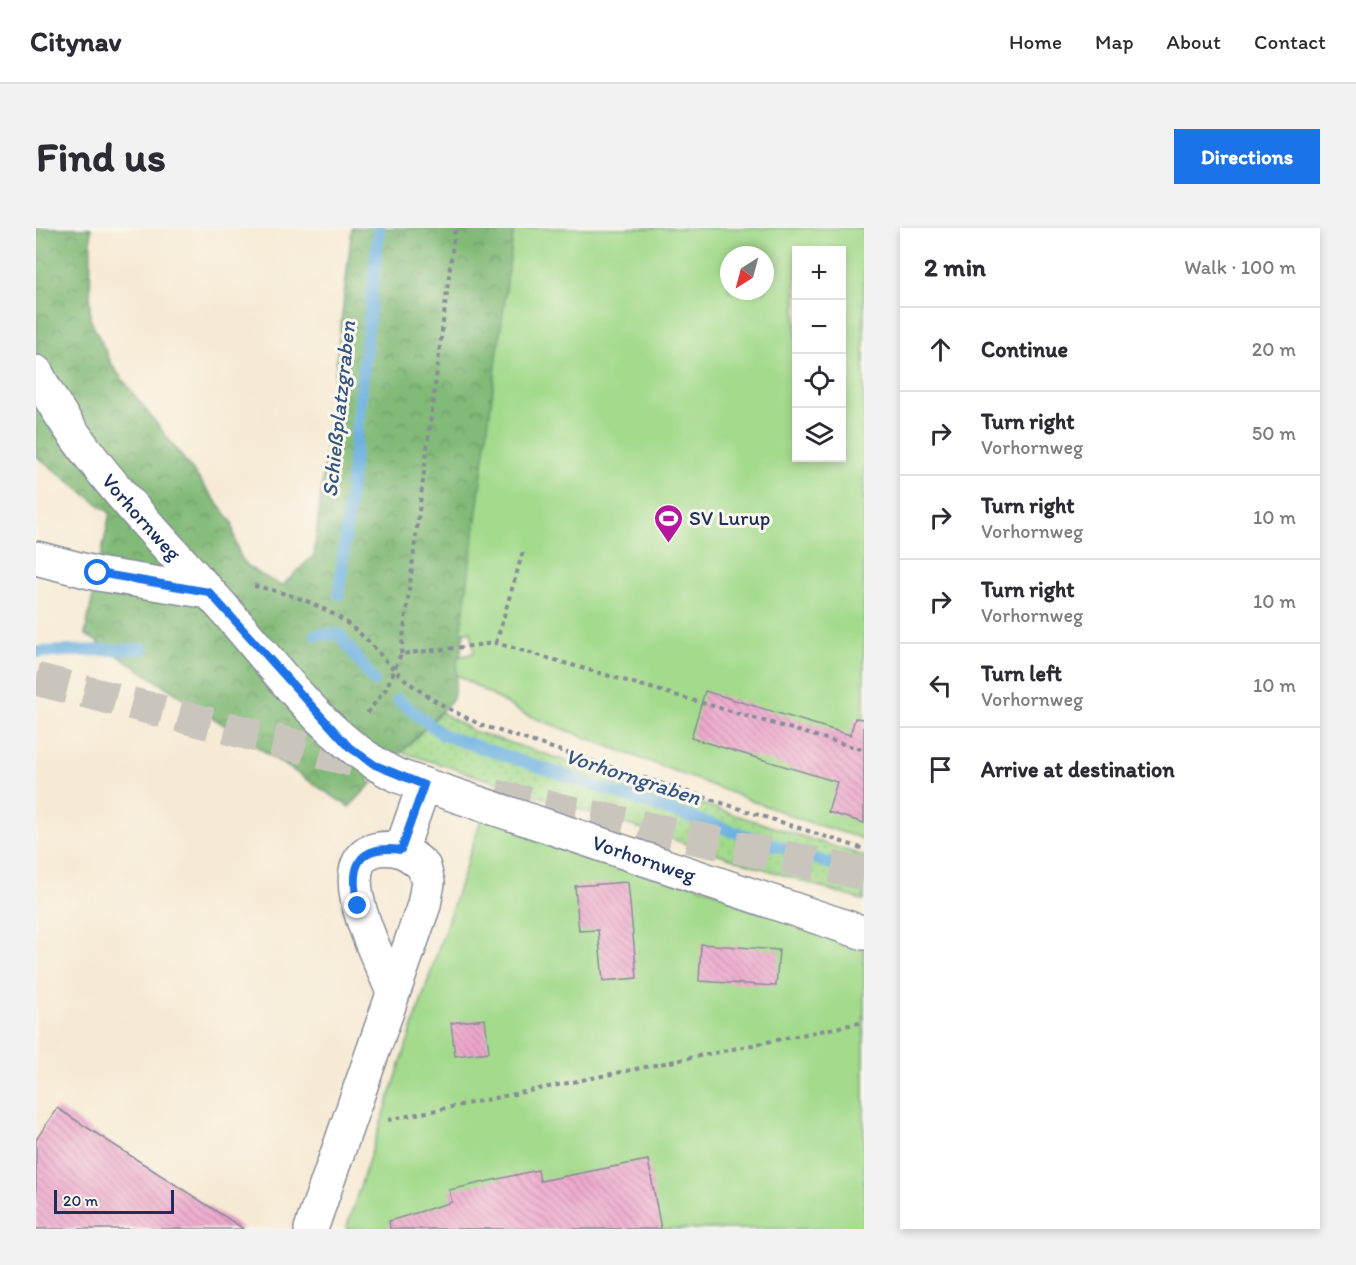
<!DOCTYPE html>
<html lang="en">
<head>
<meta charset="utf-8">
<style>
  :root { --surface:#fff; --page:#f2f2f3; --text:#2b2b33; --muted:#7c7c81; --line:#e1e1e2; --accent:#1a73e8 }
  body { margin:0; font-family:Itim,sans-serif; background:var(--page); color:var(--text) }
  .controls { position:absolute; right:18px; top:18px; display:grid; overflow:hidden; border-radius:0px; box-shadow:0 3px 9px #0003 }
  .controls button { width:54px; height:54px; display:grid; place-items:center; padding:0; border:0; border-bottom:2px solid var(--line); background:var(--surface); color:var(--text); font:30px sans-serif }
  .compass { position:absolute; left:684px; top:18px; width:54px; height:54px; border-radius:50%; background:var(--surface); box-shadow:0 3px 9px #0003; rotate:216deg }
  .scale { position:absolute; left:18px; bottom:15px; width:120px; box-sizing:border-box; padding-left:6px; border:3px solid #1b2f5e; border-top:0; font-size:16px; line-height:21px; white-space:nowrap; color:#1b2f5e; -webkit-text-stroke:4px #fbf7ec; paint-order:stroke }
  .stop { position:absolute; width:18px; height:18px; margin:-14px; border:4px solid #1a73e8; border-radius:50%; background:#fff }
  .stop.end { background:#1a73e8; border-color:#fff; box-shadow:0 2px 6px #0008 }
  .list { margin:0; padding:0; list-style:none }
  h2 { display:flex; justify-content:space-between; align-items:center; height:78px; margin:0; padding:0 24px; font-size:26px }
  h2 small { font-size:20px; font-weight:400; color:var(--muted) }
  .list li { display:grid; grid-template-columns:39px 1fr auto; gap:18px; align-items:center; box-sizing:border-box; height:84px; padding:0 24px; border-top:2px solid var(--line) }
  .list b { display:block; font-size:22px; white-space:nowrap }
  .list p { margin:0; font-size:20px; white-space:nowrap; color:var(--muted) }
  .list em { font-size:20px; font-style:normal; color:var(--muted) }
  .icon { flex:none; width:33px; height:33px; fill:none; stroke:currentColor; stroke-width:2; stroke-linecap:round; stroke-linejoin:round }
  .map { position:relative; flex:none; width:828px; height:1001px; overflow:hidden; border-radius:0px }
  header { display:flex; align-items:center; gap:36px; box-sizing:border-box; height:84px; padding:0 30px; background:var(--surface); border-bottom:2px solid var(--line) }
  header strong { font-size:28px }
  nav { display:flex; gap:33px; margin-inline-start:auto; font-size:21px }
  .intro { display:flex; align-items:center; justify-content:space-between; box-sizing:border-box; height:144px; padding:0 36px }
  h1 { margin:0; font-size:42px }
  .button { padding:15px 27px; border-radius:0px; background:var(--accent); color:#fff; font-size:21px; font-weight:700 }
  main { display:flex; gap:36px; padding:0 36px }
  aside { flex:1; background:var(--surface); border-radius:0px; box-shadow:0 3px 9px #0003 }
  .map>svg:first-child { display:block }
  .grass { fill:url(#grass-dots); stroke:#5f8475; stroke-width:1.5 }
  .forest { fill:url(#forest-crowns); stroke:#4e746b; stroke-width:1.5 }
  .garden { fill:#a3da8c; stroke:#5f8475; stroke-width:1.5; fill-rule:evenodd }
  .lines { fill:none; stroke-linecap:round; stroke-linejoin:round }
  .stream { stroke:#6bb0e1; stroke-width:12 }
  .building { fill:url(#building-back-hatch) }
  .minor-tunnel { stroke:#cac5bc; stroke-width:33; stroke-dasharray:33 16; stroke-linecap:butt }
  .minor-casing { stroke:#888c99; stroke-width:36 }
  .path { stroke:#888c99; stroke-width:4; stroke-dasharray:4.5 4.5; stroke-linecap:butt }
  .minor { stroke:#fff; stroke-width:33 }
  .route { stroke:#1a73e8; stroke-width:8 }
  .labels { text-anchor:middle; stroke-width:6; stroke-linejoin:round; paint-order:stroke }
  .street-label { font-size:21px; fill:#1b2f5e; stroke:#fbf7ec }
  .poi-label { font-size:21px; fill:#1b2f5e; stroke:#fbf7ec; text-anchor:start }
  .water-label { font-size:22px; font-style:italic; fill:#335685; stroke:#fbf7ec }
</style>
</head>
<body>
<header>
<strong>Citynav</strong>
<nav><a>Home</a><a>Map</a><a>About</a><a>Contact</a></nav>
</header>
<div class="intro"><h1>Find us</h1><a class="button">Directions</a></div>
<main>
<div class="map">
<svg width="828" height="1001" viewBox="0 0 828 1001">
  <defs>
    <pattern id="grass-dots" width="8" height="8" patternUnits="userSpaceOnUse" patternTransform="scale(1.5)"><rect width="8" height="8" fill="#a3da8c"/><path d="M2 2h.1M6 6h.1" fill="none" stroke="#8cbb7b" stroke-width="1.8" stroke-linecap="round"/></pattern>
    <pattern id="forest-crowns" width="20" height="18" patternUnits="userSpaceOnUse" patternTransform="scale(1.5)"><rect width="20" height="18" fill="#82ba78"/><path d="M2 6a3 3 0 1 1 6 0M12 15a3 3 0 1 1 6 0" fill="none" stroke="#6a9866"/></pattern>
    <pattern id="building-back-hatch" width="6" height="6" patternUnits="userSpaceOnUse" patternTransform="scale(1.5)"><rect width="6" height="6" fill="#eea8cc"/><path d="M-1 5l2 2M0 0l6 6M5-1l2 2" fill="none" stroke="#c089a9"/></pattern>
  </defs>
  <rect width="100%" height="100%" fill="#fbf7ec"/>
  <filter id="ink" filterUnits="userSpaceOnUse"><feTurbulence type="fractalNoise" baseFrequency=".0167" numOctaves="2"/><feDisplacementMap in="SourceGraphic" scale="12" xChannelSelector="R" yChannelSelector="G"/><feConvolveMatrix kernelMatrix="1 2 1 2 8 2 1 2 1" color-interpolation-filters="sRGB"/></filter>
  <filter id="wash" filterUnits="userSpaceOnUse"><feTurbulence type="fractalNoise" baseFrequency=".008" numOctaves="4" result="noise"/><feDisplacementMap in="SourceGraphic" scale="24" xChannelSelector="R" yChannelSelector="G"/><feGaussianBlur stdDeviation="1.35" result="paint"/><feColorMatrix in="noise" values="0 0 0 0 0 0 0 0 0 0 0 0 0 0 0 0 0 1.4 0 .05"/><feComposite in="paint" operator="in"/></filter>
  <g filter="url(#wash)">
    <rect width="100%" height="100%" fill="#f6ead4"/>
    <polygon class="grass" points="405,484 437,503 828,628 828,673 366,524"/>
    <path class="forest" d="M0,0H55L54,90L77,139L196,294C203,339 207,337 246,358L278,327L316,0H496L417,471L313,579L49,406L74,285L0,228Z"/>
    <g class="garden">
      <path d="M478,0H828V611L772,594L488,486L420,446L422,429L438,425L435,403L425,405ZM760,22H806V230H760ZM693,27H729V63H693Z"/>
      <polygon points="447,586 828,713 828,1001 310,1001"/>
    </g>
    <g class="lines">
      <g class="stream">
        <polyline points="303,366 343,0"/>
        <polyline points="280,407 303,406 338,453"/>
        <polyline points="0,424 107,421"/>
        <polyline points="362,472 407,507 828,647"/>
      </g>
    </g>
    <g id="blocks">
      <g class="building">
        <polygon points="669,463 814,507 819,490 828,491 828,595 792,584 801,554 655,510"/>
        <polygon points="592,654 601,750 567,753 562,702 543,703 539,658"/>
        <polygon points="665,716 743,722 740,758 663,753"/>
        <polygon points="449,791 453,824 419,828 415,795"/>
        <polygon points="21,880 208,1001 0,1001 0,912"/>
        <polygon points="612,932 625,1001 354,1001 353,993 416,974 413,962 502,942 504,953"/>
      </g>
    </g>
  </g>
  <g filter="url(#ink)">
    <use href="#blocks" fill-opacity="0" stroke="#888c99" stroke-width="1.5"/>
    <g class="lines">
      <g class="minor-tunnel">
        <polyline points="0,451 346,540"/>
        <polyline points="460,568 828,646"/>
      </g>
      <defs>
        <g id="minor">
          <path id="s1" d="M0,144C42,228 121,306 184,376C238,436 288,512 362,548L828,705"/>
          <polyline points="0,330 62,346 173,364"/>
          <polyline points="365,622 388,557"/>
          <path d="M275,1001L388,677L392,655L388,639C375,626 362,618 343,621C287,630 346,735 357,764"/>
        </g>
      </defs>
      <use href="#minor" class="minor-casing"/>
      <g class="path">
        <path d="M218,358C254,365 294,379 322,404C335,414 345,429 357,440C381,465 414,482 445,497L828,621"/>
        <polyline points="460,415 488,320"/>
        <polyline points="365,426 419,0"/>
        <polyline points="331,485 350,461 365,426 460,415 828,522"/>
        <polyline points="352,892 828,794"/>
      </g>
      <use href="#minor" class="minor"/>
    </g>
  </g>
  <g class="lines" filter="url(#ink)">
    <path class="route" d="M62,345L173,364L313,519L339,537L388,557L365,622C321,616 313,639 322,678"/>
  </g>
  <defs>
    <symbol id="stadium-pin" viewBox="-11 -11 22 30"><path d="M0 17L-7.5 6A9.5 9.5 0 1 1 7.5 6Z" fill="#b5179e" stroke="#fbf7ec"/><path d="M0-5a6.5 5 0 1 0 0 10a6.5 5 0 1 0 0-10ZM-3.5-1.8h7v3.6h-7Z" fill="#fff"/></symbol>
  </defs>
  <g fill-rule="evenodd">
    <use href="#stadium-pin" x="616" y="274" width="33" height="45"/>
  </g>
  <g class="labels">
    <g class="street-label">
      <text dy="7" stroke="none"><textPath href="#s1" startOffset="180">Vorhornweg</textPath></text>
      <text dy="7" stroke="none"><textPath href="#s1" startOffset="806">Vorhornweg</textPath></text>
    </g>
    <g class="poi-label">
      <text x="653" y="297">SV Lurup</text>
    </g>
    <g class="water-label">
      <text transform="translate(302 181) rotate(-84)" y="8">Schießplatzgraben</text>
      <text transform="translate(597 548) rotate(18)" y="8">Vorhorngraben</text>
    </g>
  </g>
</svg>
<div class="controls">
<button>+</button>
<button>−</button>
<button><svg class="icon" aria-label="locate" viewBox="0 0 24 24"><circle cx="12" cy="12" r="6"/><path d="M12 2v4M12 18v4M2 12h4M18 12h4"/></svg></button>
<button><svg class="icon" aria-label="layers" viewBox="0 0 24 24"><path d="M12 4l9 5-9 5-9-5zM3 14l9 5 9-5"/></svg></button>
</div>
<svg class="compass" viewBox="-18 -18 36 36"><path d="M0-13l5 13h-10z" fill="#e53935"/><path d="M0 13l5-13h-10z" fill="#7c7c81"/></svg>
<div class="scale">20 m</div>
<div class="stop" style="left:62px;top:345px"></div>
<div class="stop end" style="left:322px;top:678px"></div>
</div>
<aside>
<h2>2 min<small>Walk · 100 m</small></h2>
<ul class="list">
<li><svg class="icon" aria-label="ahead" viewBox="0 0 24 24"><path d="M12 20V5M6 11l6-6 6 6"/></svg><div><b>Continue</b></div><em>20 m</em></li>
<li><svg class="icon" aria-label="right" viewBox="0 0 24 24"><path d="M7 20v-9h11M14 6l5 5-5 5"/></svg><div><b>Turn right</b><p>Vorhornweg</p></div><em>50 m</em></li>
<li><svg class="icon" aria-label="right" viewBox="0 0 24 24"><path d="M7 20v-9h11M14 6l5 5-5 5"/></svg><div><b>Turn right</b><p>Vorhornweg</p></div><em>10 m</em></li>
<li><svg class="icon" aria-label="right" viewBox="0 0 24 24"><path d="M7 20v-9h11M14 6l5 5-5 5"/></svg><div><b>Turn right</b><p>Vorhornweg</p></div><em>10 m</em></li>
<li><svg class="icon" aria-label="left" viewBox="0 0 24 24"><path d="M17 20v-9H6M10 6l-5 5 5 5"/></svg><div><b>Turn left</b><p>Vorhornweg</p></div><em>10 m</em></li>
<li><svg class="icon" aria-label="arrive" viewBox="0 0 24 24"><path d="M6 21V4h12l-3 4 3 4H6"/></svg><div><b>Arrive at destination</b></div></li>
</ul>
</aside>
</main>
</body>
</html>
